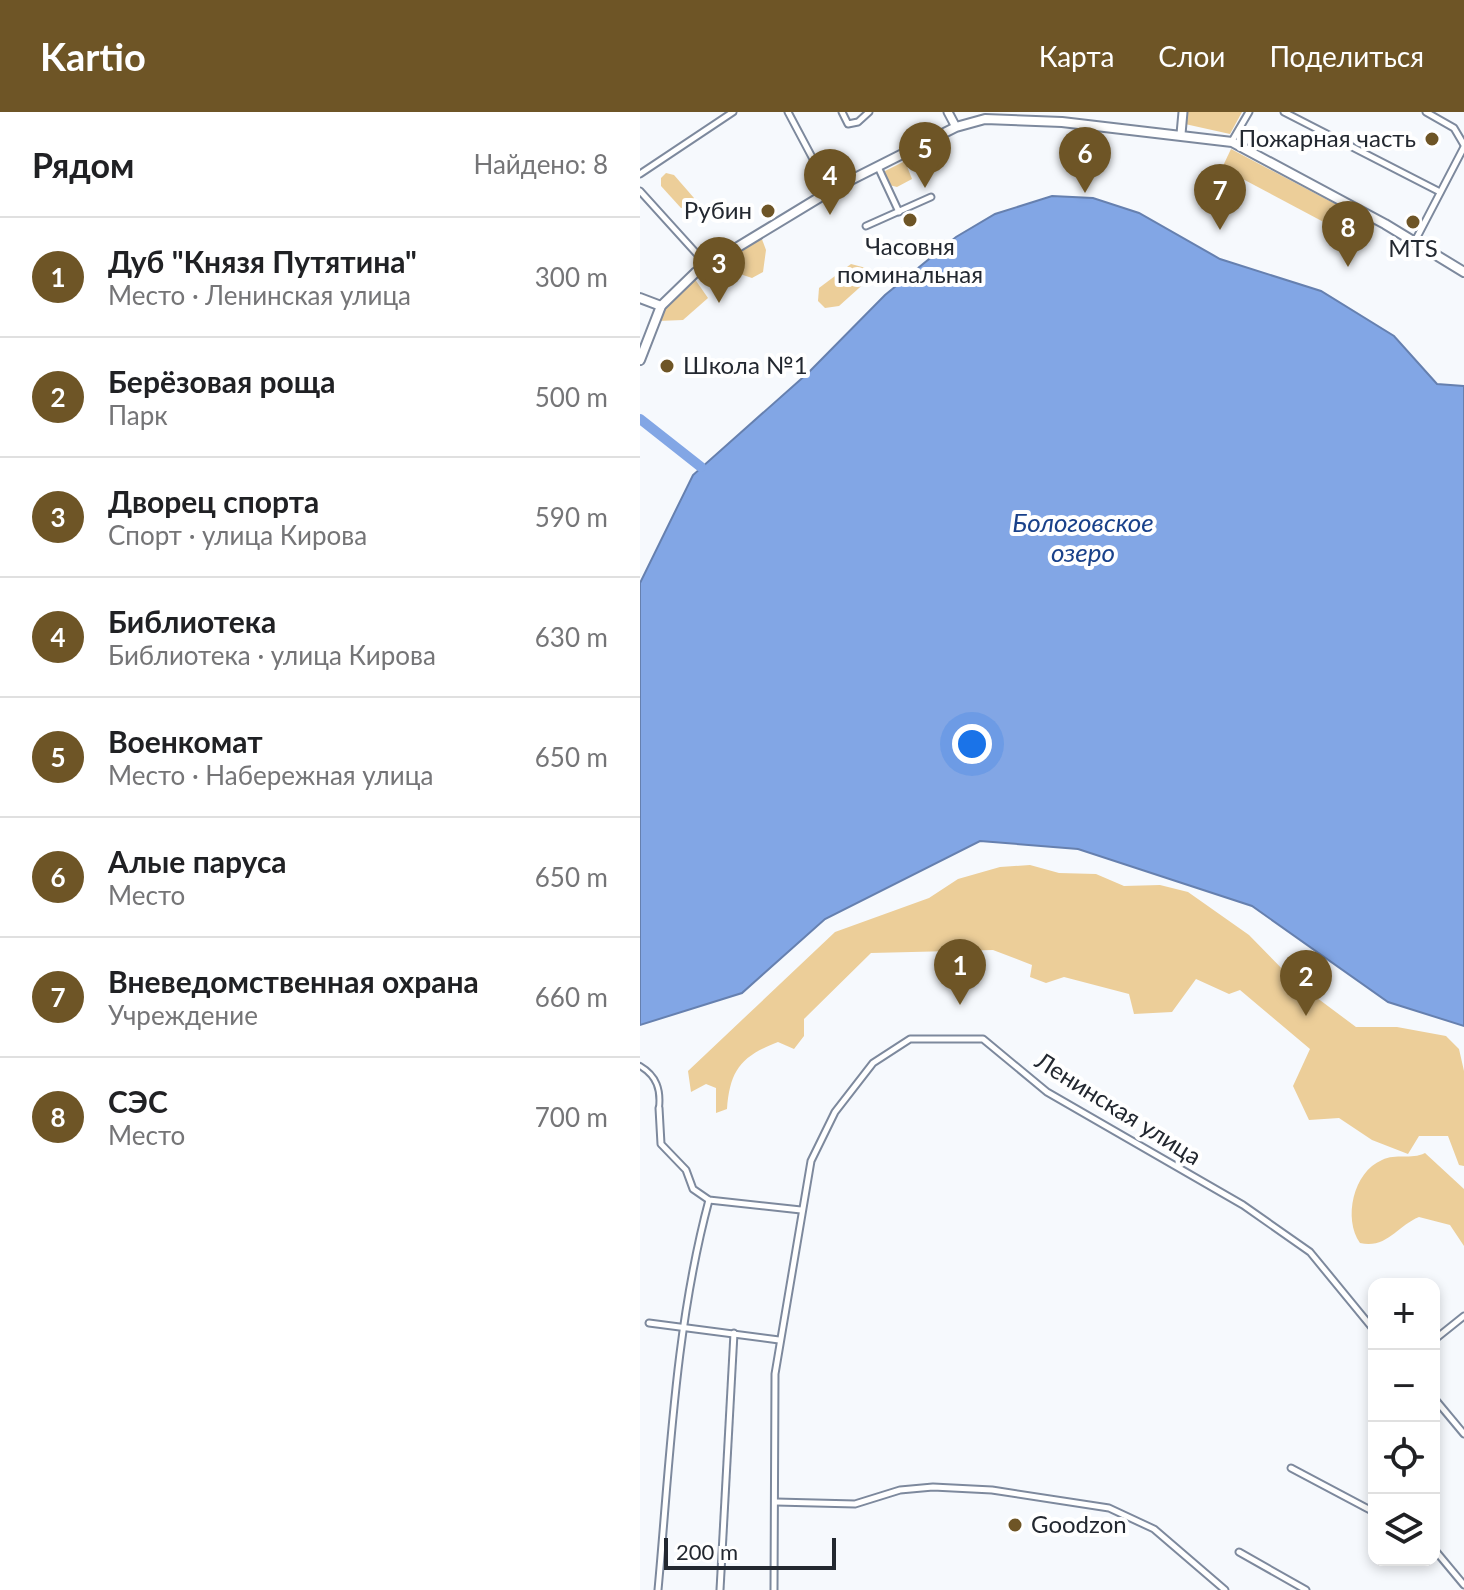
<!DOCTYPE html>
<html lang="ru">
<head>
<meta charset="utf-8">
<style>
  :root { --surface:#fff; --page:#f6f6f6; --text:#202124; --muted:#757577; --line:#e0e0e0; --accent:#6e5526 }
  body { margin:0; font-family:Lato,sans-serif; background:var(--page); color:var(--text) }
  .controls { position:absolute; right:24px; bottom:24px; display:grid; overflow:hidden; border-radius:16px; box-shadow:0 4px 12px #0003 }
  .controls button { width:72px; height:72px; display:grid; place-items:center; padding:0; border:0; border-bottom:2px solid var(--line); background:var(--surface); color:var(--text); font:40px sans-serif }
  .scale { position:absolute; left:24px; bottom:20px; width:172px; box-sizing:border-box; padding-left:8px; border:4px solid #232830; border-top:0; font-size:22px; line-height:28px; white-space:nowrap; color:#232830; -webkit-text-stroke:6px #fff; paint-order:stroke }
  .you { position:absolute; left:332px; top:632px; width:28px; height:28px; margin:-20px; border:6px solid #fff; border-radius:50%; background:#1a73e8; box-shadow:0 0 0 12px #1a73e833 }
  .badge { display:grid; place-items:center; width:52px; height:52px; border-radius:50%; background:var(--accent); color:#fff; font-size:26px; font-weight:700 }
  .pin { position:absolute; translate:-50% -66px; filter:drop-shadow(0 2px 4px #0008) }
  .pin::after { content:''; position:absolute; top:42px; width:28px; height:24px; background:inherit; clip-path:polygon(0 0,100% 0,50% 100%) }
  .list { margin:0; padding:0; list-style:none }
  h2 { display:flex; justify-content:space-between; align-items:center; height:104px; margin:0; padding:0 32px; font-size:34px }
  h2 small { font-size:26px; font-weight:400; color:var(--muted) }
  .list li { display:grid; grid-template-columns:52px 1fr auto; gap:24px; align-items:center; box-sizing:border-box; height:120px; padding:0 32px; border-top:2px solid var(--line) }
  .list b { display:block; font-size:30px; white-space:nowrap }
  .list p { margin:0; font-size:26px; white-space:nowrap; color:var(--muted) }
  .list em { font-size:26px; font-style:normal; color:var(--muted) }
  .icon { flex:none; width:44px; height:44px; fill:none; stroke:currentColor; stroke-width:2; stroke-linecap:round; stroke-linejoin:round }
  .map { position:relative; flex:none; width:824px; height:1478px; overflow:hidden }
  header { display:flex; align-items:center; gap:48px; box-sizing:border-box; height:112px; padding:0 40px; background:var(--accent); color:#fff }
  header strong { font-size:38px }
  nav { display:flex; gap:44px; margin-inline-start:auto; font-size:28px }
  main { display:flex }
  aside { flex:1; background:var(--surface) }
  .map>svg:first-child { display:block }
  .green { fill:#ecce99 }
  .water { fill:#82a6e5; stroke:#6680af; stroke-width:2 }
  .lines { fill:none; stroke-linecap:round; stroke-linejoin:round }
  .river { stroke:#82a6e5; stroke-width:10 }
  .pedestrian-casing { stroke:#7d899d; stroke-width:8 }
  .minor-casing { stroke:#7d899d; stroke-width:9 }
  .tertiary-casing { stroke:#7d899d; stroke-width:11 }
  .secondary-casing { stroke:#7d899d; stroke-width:12 }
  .pedestrian { stroke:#fff; stroke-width:4 }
  .minor { stroke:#fff; stroke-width:5 }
  .tertiary { stroke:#fff; stroke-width:7 }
  .secondary { stroke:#fff; stroke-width:8 }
  .poi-dot { fill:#6e5526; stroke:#fff; stroke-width:3 }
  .labels { text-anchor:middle; stroke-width:8; stroke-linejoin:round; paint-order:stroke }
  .poi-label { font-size:24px; fill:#232830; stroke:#fff; text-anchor:end }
  .street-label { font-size:24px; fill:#232830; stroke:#fff }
  .water-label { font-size:26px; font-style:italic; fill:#19418a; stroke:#fff }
</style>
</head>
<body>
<header>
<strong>Kartio</strong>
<nav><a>Карта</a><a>Слои</a><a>Поделиться</a></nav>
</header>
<main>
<aside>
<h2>Рядом<small>Найдено: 8</small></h2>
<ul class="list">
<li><span class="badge">1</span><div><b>Дуб &quot;Князя Путятина&quot;</b><p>Место · Ленинская улица</p></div><em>300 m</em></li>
<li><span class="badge">2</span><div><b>Берёзовая роща</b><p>Парк</p></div><em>500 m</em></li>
<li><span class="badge">3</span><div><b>Дворец спорта</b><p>Спорт · улица Кирова</p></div><em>590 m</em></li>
<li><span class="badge">4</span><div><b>Библиотека</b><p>Библиотека · улица Кирова</p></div><em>630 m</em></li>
<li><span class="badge">5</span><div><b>Военкомат</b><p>Место · Набережная улица</p></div><em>650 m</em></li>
<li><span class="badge">6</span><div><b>Алые паруса</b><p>Место</p></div><em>650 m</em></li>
<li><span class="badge">7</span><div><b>Вневедомственная охрана</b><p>Учреждение</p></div><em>660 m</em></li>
<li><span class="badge">8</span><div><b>СЭС</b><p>Место</p></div><em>700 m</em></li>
</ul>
</aside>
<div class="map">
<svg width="824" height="1478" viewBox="0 0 824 1478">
  <rect width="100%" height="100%" fill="#f6f9fd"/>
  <g class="green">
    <polygon points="547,0 602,0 590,22 545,12"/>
    <polygon points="591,37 735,113 725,132 582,56"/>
    <polygon points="265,49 272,67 257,75 249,73 243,60"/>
    <polygon points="26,61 34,63 54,86 52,95 41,96 21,74 21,66"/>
    <polygon points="120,122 126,138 123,160 112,166 100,162 77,180 60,158"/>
    <polygon points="211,152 226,156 228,168 199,194 185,196 178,189 179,176"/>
    <polygon points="52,163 68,186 43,208 18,209 29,189"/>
    <path d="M390,753L419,761L456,762L484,774L520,773L548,780L609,823L653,868L716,915H757L806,924L819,937L824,959V1054L819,1053L808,1024H779L768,1042L732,1028L699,1006L669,1008L653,974L670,937L600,878L589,882L556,867L532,900L494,902L489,882L424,865L406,871L390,865L392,853L353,838L231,841L164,907V924L154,937L138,930C101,944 90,958 87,997L76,1001V976L66,972L51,980L48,959L195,820L289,786L318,767L360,755Z"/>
    <path d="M785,1041L824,1077V1134L810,1113L779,1105C757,1114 747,1137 720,1131C703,1107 713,1060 742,1048C756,1041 771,1048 785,1041Z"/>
  </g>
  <polygon class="water" points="412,84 453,86 499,101 580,147 681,179 754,224 797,272 824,274 824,914 748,890 612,794 438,737 340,729 185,807 102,881 0,913 0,471 53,363 169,260 245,183 316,125 355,102"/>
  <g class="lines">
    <polyline class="river" points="0,307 61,355"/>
    <defs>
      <path id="pedestrian" d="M0,954C17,964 21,978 19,996"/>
      <g id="minor">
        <polyline points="148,0 190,79"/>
        <polyline points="202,0 208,12 218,10 229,0"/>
        <polyline points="644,0 800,80"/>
        <polyline points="786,0 814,16 824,33"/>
        <polyline points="592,29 609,0"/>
        <polyline points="238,55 259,100"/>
        <polyline points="0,62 93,0"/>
        <polyline points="0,79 67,153"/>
        <polyline points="226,114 291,85"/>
        <polyline points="775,129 824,35"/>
        <polyline points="19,996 21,1032 46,1058 53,1077 69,1088 161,1098"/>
        <polyline points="9,1211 139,1228"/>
        <polyline points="794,1228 824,1204"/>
        <polyline points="794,1286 824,1322"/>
        <polyline points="651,1356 734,1400"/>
        <polyline points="136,1390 215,1392 260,1378 293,1375 352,1378 469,1396 514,1417 585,1478"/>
        <polyline points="794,1437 824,1473"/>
        <polyline points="599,1440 666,1478"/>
        <path d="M18,1478C30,1348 35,1215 69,1088"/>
        <polyline points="80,1478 94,1221"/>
        <polyline points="134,1478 135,1262 171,1049 195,1000 233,951 270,927 343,927 407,980 603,1093 670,1140 734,1218"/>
      </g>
      <g id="tertiary">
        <polyline points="308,0 316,15"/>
        <polyline points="541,22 543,0"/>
      </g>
      <g id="secondary">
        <polyline points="0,186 21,194"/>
        <polyline points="0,248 21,194 55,161 195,76 316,15 345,7 422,10 592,30 745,112 824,160"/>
      </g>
    </defs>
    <use href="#pedestrian" class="pedestrian-casing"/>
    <use href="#minor" class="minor-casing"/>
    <use href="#tertiary" class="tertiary-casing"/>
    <use href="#secondary" class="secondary-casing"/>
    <use href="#pedestrian" class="pedestrian"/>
    <use href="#minor" class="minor"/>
    <use href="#tertiary" class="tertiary"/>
    <use href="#secondary" class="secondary"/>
  </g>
  <g class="poi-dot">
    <circle cx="792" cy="27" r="8"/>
    <circle cx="128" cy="99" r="8"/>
    <circle cx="270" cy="108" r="8"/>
    <circle cx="773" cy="110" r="8"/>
    <circle cx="27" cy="254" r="8"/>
    <circle cx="375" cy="1413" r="8"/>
  </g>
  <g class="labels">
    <g class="poi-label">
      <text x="776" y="35">Пожарная часть</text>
      <text x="112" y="107">Рубин</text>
      <text x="270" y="143" text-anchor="middle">Часовня<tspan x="270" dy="28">поминальная</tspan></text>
      <text x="773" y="145" text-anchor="middle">MTS</text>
      <text x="43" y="262" text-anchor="start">Школа №1</text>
      <text x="391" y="1421" text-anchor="start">Goodzon</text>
    </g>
    <g class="street-label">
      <text transform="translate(478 997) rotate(32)" y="8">Ленинская улица</text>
    </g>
    <g class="water-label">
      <text x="443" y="420">Бологовское<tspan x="443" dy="30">озеро</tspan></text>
    </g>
  </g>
</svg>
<div class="controls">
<button>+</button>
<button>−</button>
<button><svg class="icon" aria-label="locate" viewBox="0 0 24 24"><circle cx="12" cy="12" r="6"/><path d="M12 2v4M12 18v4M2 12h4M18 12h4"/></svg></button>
<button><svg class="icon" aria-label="layers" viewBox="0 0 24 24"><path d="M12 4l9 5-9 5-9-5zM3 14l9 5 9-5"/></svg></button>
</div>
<div class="scale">200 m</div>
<div class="you"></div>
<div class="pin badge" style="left:320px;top:893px">1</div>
<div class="pin badge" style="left:666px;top:904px">2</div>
<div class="pin badge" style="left:79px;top:191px">3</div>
<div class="pin badge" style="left:190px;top:103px">4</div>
<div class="pin badge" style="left:285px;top:76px">5</div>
<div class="pin badge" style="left:445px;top:81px">6</div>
<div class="pin badge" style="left:580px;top:118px">7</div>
<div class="pin badge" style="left:708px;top:155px">8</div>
</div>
</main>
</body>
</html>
